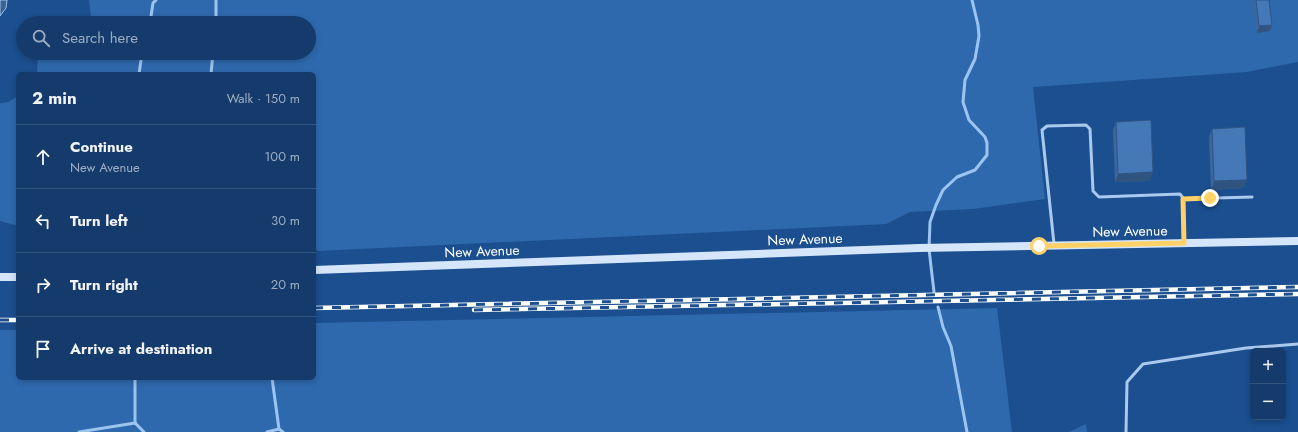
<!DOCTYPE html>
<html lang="en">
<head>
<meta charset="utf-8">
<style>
  :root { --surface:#143b6b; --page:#1d4271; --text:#f1f3f6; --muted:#9dadc1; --line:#33557e }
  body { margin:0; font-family:Jost,sans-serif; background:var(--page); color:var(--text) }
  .controls { position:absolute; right:12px; bottom:12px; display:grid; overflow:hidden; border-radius:6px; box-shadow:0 2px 6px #0003 }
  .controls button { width:36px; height:36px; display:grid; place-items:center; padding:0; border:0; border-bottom:1px solid var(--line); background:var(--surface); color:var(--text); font:20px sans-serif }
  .stop { position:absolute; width:12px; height:12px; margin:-9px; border:3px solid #ffd166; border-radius:50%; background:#fff }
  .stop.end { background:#ffd166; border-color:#fff; box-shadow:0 1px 4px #0008 }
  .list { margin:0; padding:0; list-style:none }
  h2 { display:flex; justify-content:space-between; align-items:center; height:52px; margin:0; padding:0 16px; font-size:17px }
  h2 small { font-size:13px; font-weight:400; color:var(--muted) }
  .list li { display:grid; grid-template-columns:26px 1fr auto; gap:12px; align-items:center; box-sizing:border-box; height:64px; padding:0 16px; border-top:1px solid var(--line) }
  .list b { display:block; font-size:15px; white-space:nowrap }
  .list p { margin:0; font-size:13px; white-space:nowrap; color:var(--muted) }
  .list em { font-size:13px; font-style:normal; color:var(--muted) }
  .icon { flex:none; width:22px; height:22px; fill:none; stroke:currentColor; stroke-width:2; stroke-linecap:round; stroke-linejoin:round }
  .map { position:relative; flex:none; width:1298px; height:432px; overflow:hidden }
  .search { position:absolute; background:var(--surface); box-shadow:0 2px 6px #0003; left:16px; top:16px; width:300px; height:44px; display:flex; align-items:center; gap:10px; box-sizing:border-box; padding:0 14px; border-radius:22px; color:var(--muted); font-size:15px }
  .panel { position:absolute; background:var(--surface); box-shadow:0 2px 6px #0003; left:16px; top:72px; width:300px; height:308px; border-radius:6px }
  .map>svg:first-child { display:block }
  .green { fill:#2e69ad }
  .water { fill:#3c6290; stroke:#9cc4f0 }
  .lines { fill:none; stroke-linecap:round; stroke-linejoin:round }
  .stream { stroke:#9cc4f0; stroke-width:3 }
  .service { stroke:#a9c9ee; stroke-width:3 }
  .secondary { stroke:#d6e6fa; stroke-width:8 }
  .rail-casing { stroke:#fff; stroke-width:4.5 }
  .rail { stroke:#1b4f8f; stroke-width:3; stroke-dasharray:9; stroke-linecap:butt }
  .wall { fill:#3a679d }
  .shaded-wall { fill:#305480 }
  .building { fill:#4478b7; stroke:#305480 }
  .route { stroke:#ffd166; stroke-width:5 }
  .labels { text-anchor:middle; stroke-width:3; stroke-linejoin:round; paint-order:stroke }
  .street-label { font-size:14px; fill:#fff; stroke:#1b4f8f }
</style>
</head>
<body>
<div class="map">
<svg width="1298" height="432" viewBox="0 0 1298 432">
  <rect width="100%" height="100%" fill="#1b4f8f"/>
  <g class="green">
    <polygon points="89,0 1298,0 1298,62 1247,72 1033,87 1045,199 973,209 910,212 886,224 318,251 314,247 314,74 37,74 38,53 309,53 309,23 64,23 91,17"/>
    <polygon points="18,96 18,226 0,221 0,103 8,102"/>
    <polygon points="997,308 1012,432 0,432 0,330 18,330 18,378 314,378 314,323"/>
    <polygon points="1086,424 1087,432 1069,432"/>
  </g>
  <polygon class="water" points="0,0 7,0 6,8 0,16"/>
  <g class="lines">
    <g class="stream">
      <polyline points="150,23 153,3 156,0"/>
      <polyline points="216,23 216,0"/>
      <polyline points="139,74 142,53"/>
      <polyline points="211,74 213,53"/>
      <polyline points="934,292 929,249 930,222 936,205 943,190 957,177 975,170 987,155 987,143 985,137 969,120 963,102 965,80 975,59 979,36 978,25 972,0"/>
      <polyline points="938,307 943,327 951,346 967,432"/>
      <polyline points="135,378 135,423"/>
      <polyline points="272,378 279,429 283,432"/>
      <polyline points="135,423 144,432"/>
      <polyline points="79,432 135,423"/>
      <polyline points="267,432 279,429"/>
    </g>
    <g class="service">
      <polyline points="1183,199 1252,197"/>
      <polyline points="1054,244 1042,130 1047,126 1086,125 1090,129 1093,191 1099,197 1180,194 1183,198 1184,241"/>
      <polyline points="1126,432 1127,382 1143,364 1246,348 1298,344"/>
    </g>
    <g class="secondary">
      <polyline points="314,270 919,248 1298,241"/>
      <polyline points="0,277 18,277"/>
    </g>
    <defs>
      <g id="rail">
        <polyline points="314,308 1298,287"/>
        <polyline points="474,310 1298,294"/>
        <polyline points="0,320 18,320"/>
      </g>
    </defs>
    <use href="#rail" class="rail-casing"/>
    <use href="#rail" class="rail"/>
  </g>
  <g class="wall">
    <polygon points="1253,0 1269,0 1270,31 1257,33"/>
    <polygon points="1116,122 1150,181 1115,182 1113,130"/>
    <polygon points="1212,129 1244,188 1211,190 1209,137"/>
  </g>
  <g class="shaded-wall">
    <polygon points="1272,25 1270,31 1257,33 1259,26"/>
    <polygon points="1153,172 1150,181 1115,182 1118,174"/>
    <polygon points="1247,180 1244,188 1211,190 1214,181"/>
  </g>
  <g class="building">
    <polygon points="1256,0 1269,0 1272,25 1259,26"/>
    <polygon points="1151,120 1153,172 1118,174 1116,122"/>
    <polygon points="1245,127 1247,180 1214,181 1212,129"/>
  </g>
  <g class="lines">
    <polyline class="route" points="1039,246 1184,243 1183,199 1210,198"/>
  </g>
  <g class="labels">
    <g class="street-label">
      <text transform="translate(1130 231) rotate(-1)" y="5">New Avenue</text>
      <text transform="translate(805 239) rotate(-2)" y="5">New Avenue</text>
      <text transform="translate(482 251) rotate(-2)" y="5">New Avenue</text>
    </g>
  </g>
</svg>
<div class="controls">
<button>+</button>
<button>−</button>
</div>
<div class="stop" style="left:1039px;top:246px"></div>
<div class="stop end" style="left:1210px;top:198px"></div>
<div class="search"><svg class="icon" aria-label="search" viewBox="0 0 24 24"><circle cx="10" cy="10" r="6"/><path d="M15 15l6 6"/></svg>Search here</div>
<section class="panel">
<h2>2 min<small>Walk · 150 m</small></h2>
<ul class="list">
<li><svg class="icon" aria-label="ahead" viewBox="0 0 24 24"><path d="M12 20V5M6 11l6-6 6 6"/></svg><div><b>Continue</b><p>New Avenue</p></div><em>100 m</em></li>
<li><svg class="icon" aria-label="left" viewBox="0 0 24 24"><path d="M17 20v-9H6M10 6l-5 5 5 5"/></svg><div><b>Turn left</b></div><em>30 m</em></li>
<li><svg class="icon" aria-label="right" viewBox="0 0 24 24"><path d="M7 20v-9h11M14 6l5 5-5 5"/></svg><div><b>Turn right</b></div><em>20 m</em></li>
<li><svg class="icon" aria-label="arrive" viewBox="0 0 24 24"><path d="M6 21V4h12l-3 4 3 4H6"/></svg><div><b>Arrive at destination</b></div></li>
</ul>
</section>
</div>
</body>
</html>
